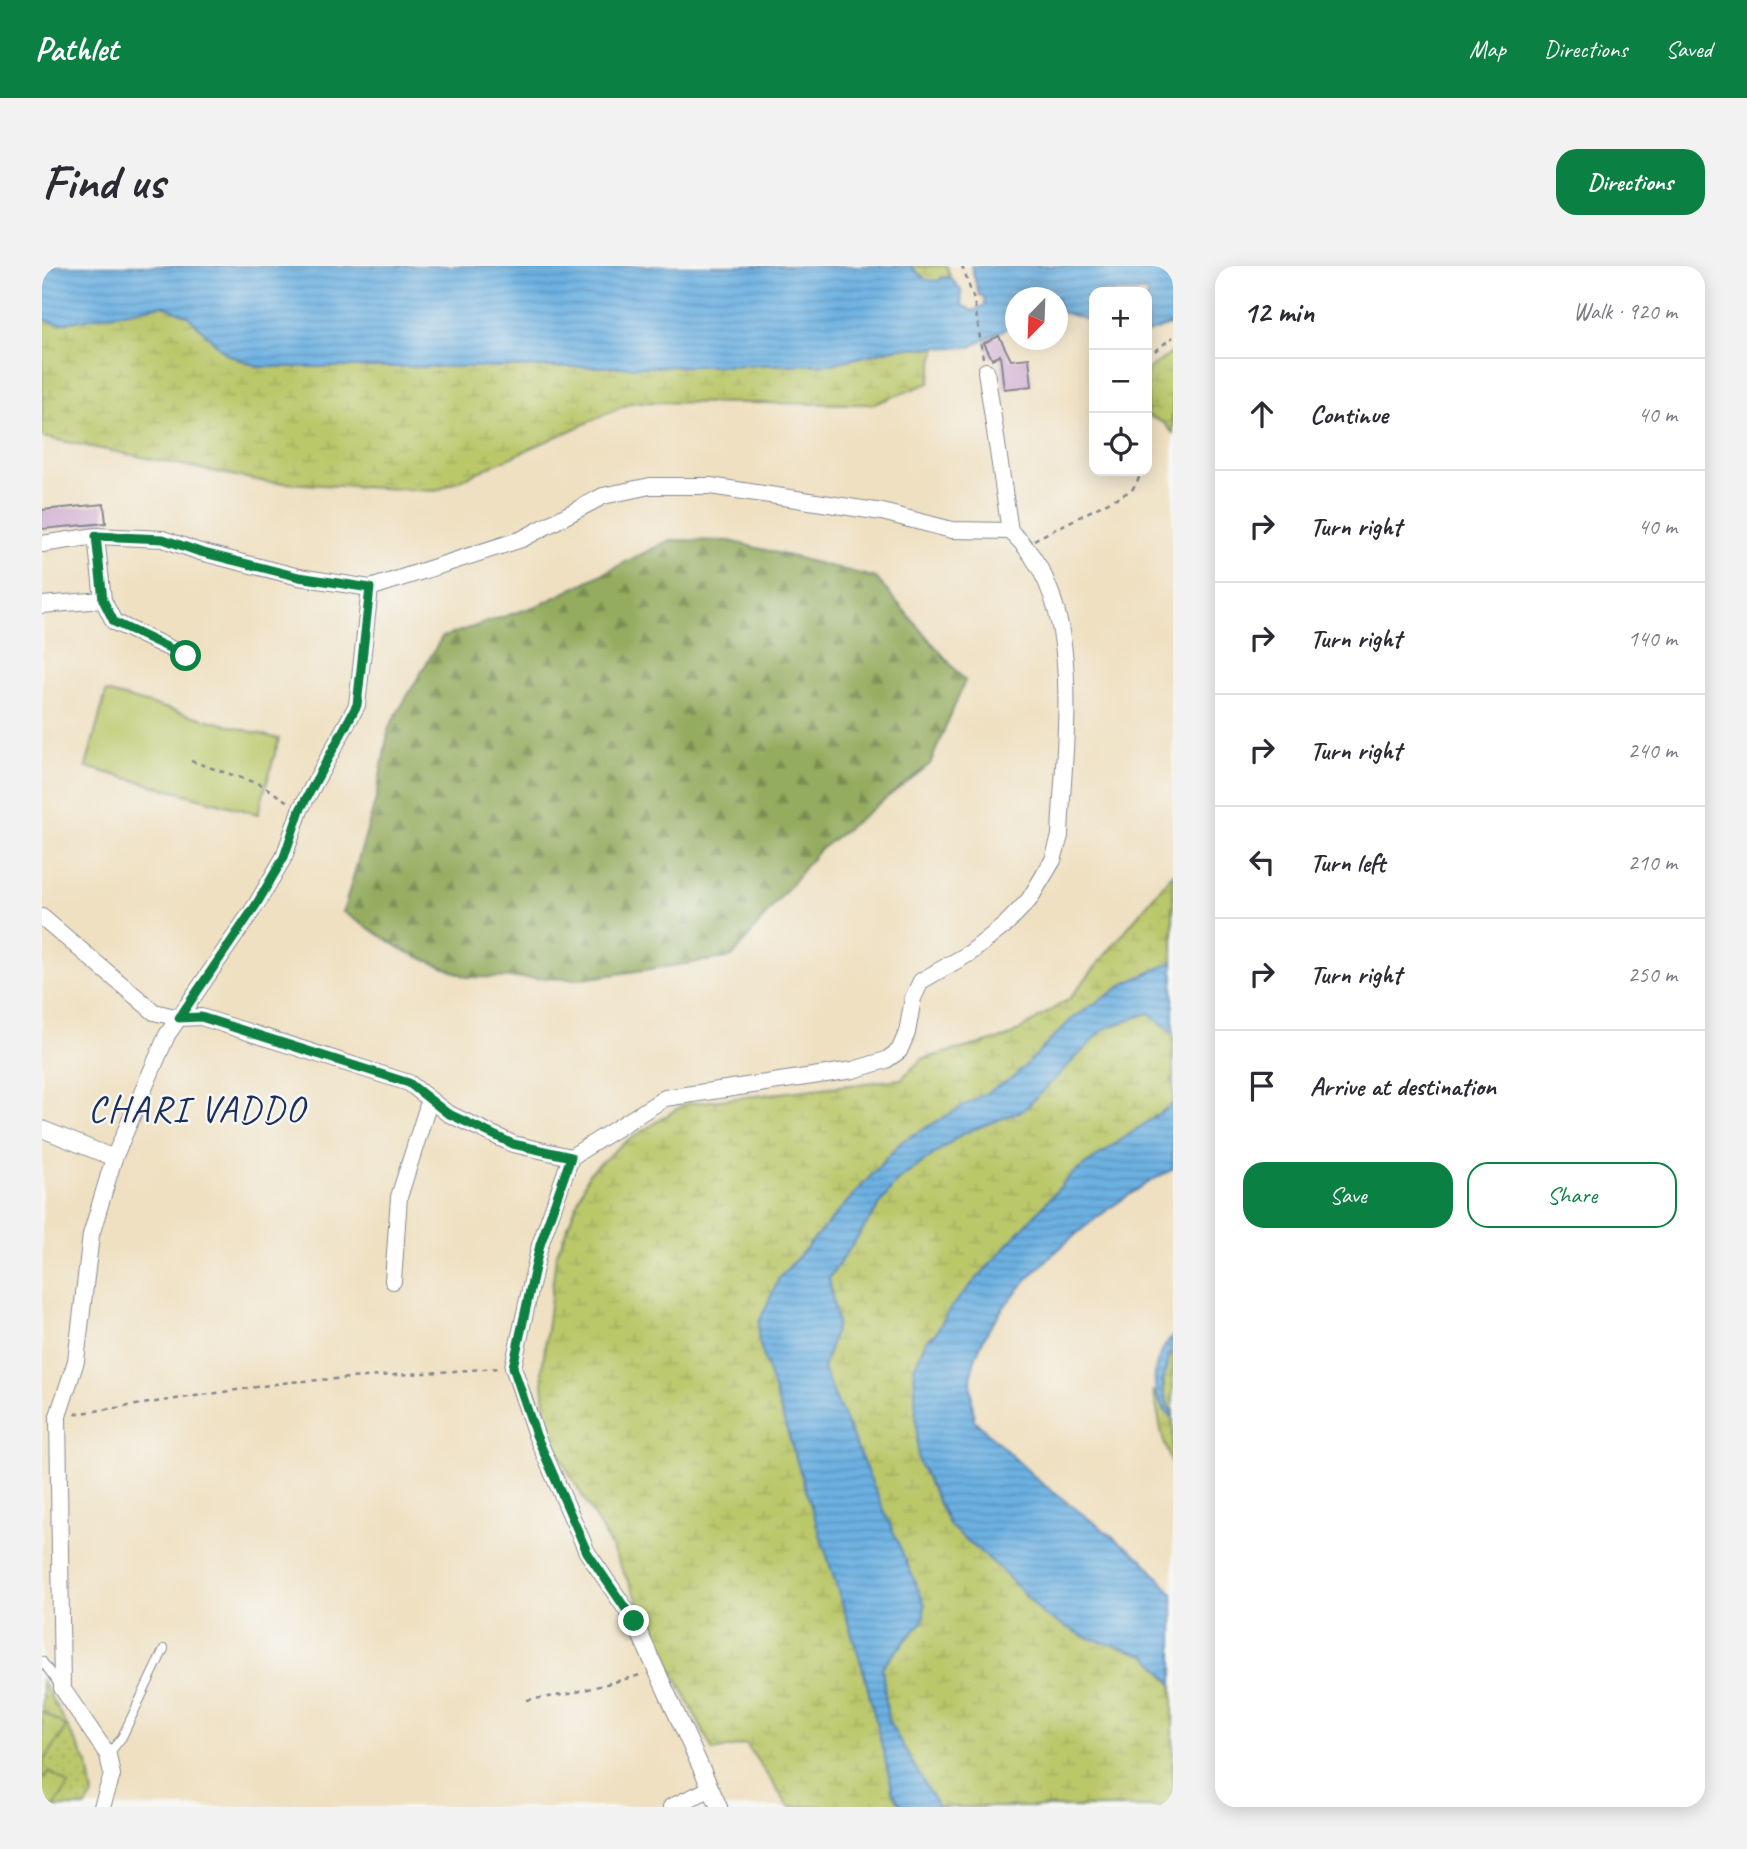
<!DOCTYPE html>
<html lang="en">
<head>
<meta charset="utf-8">
<style>
  :root { --surface:#fff; --page:#f2f2f3; --text:#2b2b33; --muted:#7c7c81; --line:#e1e1e2; --accent:#0b8043 }
  body { margin:0; font-family:Caveat,sans-serif; background:var(--page); color:var(--text) }
  .controls { position:absolute; right:21px; top:21px; display:grid; overflow:hidden; border-radius:14px; box-shadow:0 4px 18px #0003 }
  .controls button { width:63px; height:63px; display:grid; place-items:center; padding:0; border:0; border-bottom:2px solid var(--line); background:var(--surface); color:var(--text); font:35px sans-serif }
  .compass { position:absolute; left:963px; top:21px; width:63px; height:63px; border-radius:50%; background:var(--surface); box-shadow:0 4px 18px #0003; rotate:203deg }
  .stop { position:absolute; width:21px; height:21px; margin:-16px; border:5px solid #0b8043; border-radius:50%; background:#fff }
  .stop.end { background:#0b8043; border-color:#fff; box-shadow:0 2px 7px #0008 }
  .list { margin:0; padding:0; list-style:none }
  h2 { display:flex; justify-content:space-between; align-items:center; height:91px; margin:0; padding:0 28px; font-size:30px }
  h2 small { font-size:23px; font-weight:400; color:var(--muted) }
  .list li { display:grid; grid-template-columns:46px 1fr auto; gap:21px; align-items:center; box-sizing:border-box; height:112px; padding:0 28px; border-top:2px solid var(--line) }
  .list b { display:block; font-size:26px; white-space:nowrap }
  .list em { font-size:23px; font-style:normal; color:var(--muted) }
  .actions { display:flex; gap:14px; padding:21px 28px }
  .actions a { flex:1; padding:16px 0; border:2px solid var(--accent); border-radius:21px; text-align:center; font-size:24px; color:var(--accent) }
  .actions .main { background:var(--accent); color:#fff }
  .icon { flex:none; width:38px; height:38px; fill:none; stroke:currentColor; stroke-width:2; stroke-linecap:round; stroke-linejoin:round }
  .map { position:relative; flex:none; width:1131px; height:1541px; overflow:hidden; border-radius:21px }
  header { display:flex; align-items:center; gap:42px; box-sizing:border-box; height:98px; padding:0 35px; background:var(--accent); color:#fff }
  header strong { font-size:33px }
  nav { display:flex; gap:38px; margin-inline-start:auto; font-size:24px }
  .intro { display:flex; align-items:center; justify-content:space-between; box-sizing:border-box; height:168px; padding:0 42px }
  h1 { margin:0; font-size:49px }
  .button { padding:18px 32px; border-radius:21px; background:var(--accent); color:#fff; font-size:24px; font-weight:700 }
  main { display:flex; gap:42px; padding:0 42px }
  aside { flex:1; background:var(--surface); border-radius:21px; box-shadow:0 4px 18px #0003 }
  .map>svg:first-child { display:block }
  .forest { fill:url(#forest-firs); stroke:#586e5e; stroke-width:2 }
  .wetland { fill:url(#wetland-marsh); stroke:#6b7c64; stroke-width:2 }
  .park { fill:url(#park-dots); stroke:#6b7c64; stroke-width:2 }
  .pitch { fill:#bbc86a; stroke:#6b7c64; stroke-width:2 }
  .water { fill:url(#water-rules); stroke:#4470a0; stroke-width:2 }
  .building { fill:#cca6cd }
  .lines { fill:none; stroke-linecap:round; stroke-linejoin:round }
  .service-casing { stroke:#858890; stroke-width:10 }
  .minor-casing { stroke:#858890; stroke-width:18 }
  .path { stroke:#858890; stroke-width:2.5; stroke-dasharray:5 5; stroke-linecap:butt }
  .service { stroke:#fff; stroke-width:8 }
  .minor { stroke:#fff; stroke-width:16 }
  .route { stroke:#0b8043; stroke-width:9 }
  .labels { text-anchor:middle; stroke-width:5; stroke-linejoin:round; paint-order:stroke }
  .neighbourhood-label { font-size:37px; letter-spacing:2px; fill:#1b2f5e; stroke:#f6f6f2 }
</style>
</head>
<body>
<header>
<strong>Pathlet</strong>
<nav><a>Map</a><a>Directions</a><a>Saved</a></nav>
</header>
<div class="intro"><h1>Find us</h1><a class="button">Directions</a></div>
<main>
<div class="map">
<svg width="1131" height="1541" viewBox="0 0 1131 1541">
  <defs>
    <pattern id="forest-firs" width="22" height="20" patternUnits="userSpaceOnUse" patternTransform="scale(1.75)"><rect width="22" height="20" fill="#94ac5e"/><path d="M5 1l3.5 6h-7zM16 11l3.5 6h-7z" fill="#788c51"/></pattern>
    <pattern id="wetland-marsh" width="20" height="14" patternUnits="userSpaceOnUse" patternTransform="scale(1.75)"><rect width="20" height="14" fill="#bbc86a"/><path d="M1 5h8M5 5V1M11 12h8M15 12V8" fill="none" stroke="#a0ac5e"/></pattern>
    <pattern id="park-dots" width="8" height="8" patternUnits="userSpaceOnUse" patternTransform="scale(1.75)"><rect width="8" height="8" fill="#bbc86a"/><path d="M2 2h.1M6 6h.1" fill="none" stroke="#a0ac5e" stroke-width="1.8" stroke-linecap="round"/></pattern>
    <pattern id="water-rules" width="6" height="5" patternUnits="userSpaceOnUse" patternTransform="scale(1.75)"><rect width="6" height="5" fill="#6cb1e2"/><path d="M0 2.5h6" fill="none" stroke="#5890ba"/></pattern>
  </defs>
  <rect width="100%" height="100%" fill="#f6f6f2"/>
  <filter id="ink" filterUnits="userSpaceOnUse"><feTurbulence type="fractalNoise" baseFrequency=".0143" numOctaves="2"/><feDisplacementMap in="SourceGraphic" scale="14" xChannelSelector="R" yChannelSelector="G"/><feConvolveMatrix kernelMatrix="1 2 1 2 8 2 1 2 1" color-interpolation-filters="sRGB"/></filter>
  <filter id="wash" filterUnits="userSpaceOnUse"><feTurbulence type="fractalNoise" baseFrequency=".00686" numOctaves="4" result="noise"/><feDisplacementMap in="SourceGraphic" scale="28" xChannelSelector="R" yChannelSelector="G"/><feGaussianBlur stdDeviation="1.57" result="paint"/><feColorMatrix in="noise" values="0 0 0 0 0 0 0 0 0 0 0 0 0 0 0 0 0 1.4 0 .05"/><feComposite in="paint" operator="in"/></filter>
  <g filter="url(#wash)">
    <rect width="100%" height="100%" fill="#efe0c1"/>
    <polygon class="forest" points="628,274 688,275 834,312 923,415 888,498 776,585 690,691 540,713 425,711 363,685 301,646 334,533 347,461 400,371 500,338"/>
    <g class="wetland">
      <polygon points="868,0 905,0 908,11 900,11 897,15 884,14"/>
      <polygon points="121,39 146,50 184,88 217,101 588,101 790,98 856,82 894,81 887,117 832,138 591,136 394,225 224,216 0,171 0,53 17,58"/>
      <polygon points="1131,86 1131,167 1122,157 1105,149 1105,104"/>
      <polygon points="1131,607 1131,696 1084,717 1030,753 972,811 859,876 737,1012 851,1526 860,1541 747,1541 704,1478 671,1485 566,1275 506,1170 500,1105 514,990 547,907 579,879 643,838 859,813 880,793 966,771 1027,733"/>
      <polygon points="1107,747 1131,767 1131,838 1029,909 909,1041 893,1068 884,1075 876,1195 908,1260 1041,1370 1106,1390 1131,1419 1131,1541 896,1541 846,1454 840,1401 881,1355 781,1103 795,1058 787,1012 854,916 920,868 982,844 1062,763"/>
      <path d="M1131,1086V1148C1119,1130 1117,1103 1131,1086Z"/>
      <polygon points="1111,1124 1121,1143 1131,1153 1131,1201 1121,1173"/>
    </g>
    <polygon class="park" points="0,1415 46,1498 51,1530 43,1541 0,1541"/>
    <g class="pitch">
      <polygon points="64,426 237,473 216,548 44,501"/>
      <polygon points="0,1445 24,1461 0,1499"/>
      <polygon points="7,1505 27,1519 12,1541 0,1537 0,1515"/>
    </g>
    <g class="water">
      <polygon points="0,0 868,0 884,14 897,15 900,11 908,11 919,24 920,39 931,45 943,39 942,31 937,29 929,0 1131,0 1131,58 1105,67 1105,26 1052,26 1052,56 1016,45 1016,32 974,32 973,58 929,81 856,82 790,98 588,101 217,101 184,88 146,50 121,39 17,58 0,53"/>
      <polygon points="1131,696 1131,767 1107,747 1062,763 982,844 920,868 854,916 787,1012 795,1058 781,1103 883,1339 881,1355 840,1401 846,1454 896,1541 860,1541 851,1526 822,1407 716,1073 717,1056 737,1012 859,876 972,811 1030,753 1084,717"/>
      <path d="M1131,838V903C1065,936 944,1030 930,1105C927,1119 931,1139 932,1154L998,1216L1099,1292L1131,1328V1419L1106,1390L1041,1370L1003,1350L956,1301L908,1260L876,1195L872,1102L884,1075L893,1068L909,1041L1029,909Z"/>
      <path d="M1131,1070C1131,1088 1121,1102 1121,1120C1120,1132 1130,1142 1131,1153C1106,1129 1107,1096 1131,1070Z"/>
    </g>
    <g id="blocks">
      <g class="building">
        <polygon points="957,70 969,94 987,92 990,120 962,123 958,89 950,93 942,77"/>
        <polygon points="62,238 64,257 0,263 0,244"/>
      </g>
    </g>
  </g>
  <g filter="url(#ink)">
    <use href="#blocks" fill-opacity="0" stroke="#858890" stroke-width="2"/>
    <g class="lines">
      <defs>
        <g id="service">
          <polyline points="0,1395 18,1420"/>
          <polyline points="66,1489 80,1471 122,1383"/>
        </g>
        <g id="minor">
          <polyline points="54,270 61,334 72,356 144,390"/>
          <polyline points="0,278 54,270 121,273 158,286 257,311 328,322 480,273 561,230 608,220 668,220 840,246 910,264 968,265"/>
          <polyline points="0,339 61,334"/>
          <polyline points="0,651 112,746 137,752 159,751 367,817 405,847 471,878 529,891"/>
          <polyline points="0,863 72,892"/>
          <polyline points="351,1015 357,931 387,836"/>
          <polyline points="60,1541 70,1509 66,1489 20,1422 16,1150 34,1095 49,969 72,892 125,769 214,639 242,591 258,544 315,439 328,322"/>
          <polyline points="629,1541 668,1523"/>
          <path d="M677,1541L592,1355L545,1286L494,1169L471,1101L498,979L529,891L623,832L811,804L844,794L857,785L865,767L871,732L879,715L928,687L963,659L987,634L1011,594L1018,570C1021,476 1047,334 968,265L944,105"/>
        </g>
      </defs>
      <use href="#service" class="service-casing"/>
      <use href="#minor" class="minor-casing"/>
      <g class="path">
        <polyline points="920,0 932,34 941,92"/>
        <polyline points="1105,91 1131,71"/>
        <polyline points="992,274 1090,224 1101,205"/>
        <polyline points="149,495 220,519 246,536"/>
        <polyline points="33,1148 248,1116 457,1102"/>
        <polyline points="485,1434 527,1428 602,1408"/>
      </g>
      <use href="#service" class="service"/>
      <use href="#minor" class="minor"/>
    </g>
  </g>
  <g class="lines" filter="url(#ink)">
    <polyline class="route" points="144,390 72,356 61,334 54,270 121,273 158,286 257,311 328,322 315,439 258,544 242,591 214,639 137,752 159,751 367,817 405,847 471,878 529,891 498,979 471,1101 494,1169 545,1286 592,1355"/>
  </g>
  <g class="labels">
    <g class="neighbourhood-label">
      <text x="155" y="855">CHARI VADDO</text>
    </g>
  </g>
</svg>
<div class="controls">
<button>+</button>
<button>−</button>
<button><svg class="icon" aria-label="locate" viewBox="0 0 24 24"><circle cx="12" cy="12" r="6"/><path d="M12 2v4M12 18v4M2 12h4M18 12h4"/></svg></button>
</div>
<svg class="compass" viewBox="-18 -18 36 36"><path d="M0-13l5 13h-10z" fill="#e53935"/><path d="M0 13l5-13h-10z" fill="#7c7c81"/></svg>
<div class="stop" style="left:144px;top:390px"></div>
<div class="stop end" style="left:592px;top:1355px"></div>
</div>
<aside>
<h2>12 min<small>Walk · 920 m</small></h2>
<ul class="list">
<li><svg class="icon" aria-label="ahead" viewBox="0 0 24 24"><path d="M12 20V5M6 11l6-6 6 6"/></svg><div><b>Continue</b></div><em>40 m</em></li>
<li><svg class="icon" aria-label="right" viewBox="0 0 24 24"><path d="M7 20v-9h11M14 6l5 5-5 5"/></svg><div><b>Turn right</b></div><em>40 m</em></li>
<li><svg class="icon" aria-label="right" viewBox="0 0 24 24"><path d="M7 20v-9h11M14 6l5 5-5 5"/></svg><div><b>Turn right</b></div><em>140 m</em></li>
<li><svg class="icon" aria-label="right" viewBox="0 0 24 24"><path d="M7 20v-9h11M14 6l5 5-5 5"/></svg><div><b>Turn right</b></div><em>240 m</em></li>
<li><svg class="icon" aria-label="left" viewBox="0 0 24 24"><path d="M17 20v-9H6M10 6l-5 5 5 5"/></svg><div><b>Turn left</b></div><em>210 m</em></li>
<li><svg class="icon" aria-label="right" viewBox="0 0 24 24"><path d="M7 20v-9h11M14 6l5 5-5 5"/></svg><div><b>Turn right</b></div><em>250 m</em></li>
<li><svg class="icon" aria-label="arrive" viewBox="0 0 24 24"><path d="M6 21V4h12l-3 4 3 4H6"/></svg><div><b>Arrive at destination</b></div></li>
</ul>
<div class="actions"><a class="main">Save</a><a>Share</a></div>
</aside>
</main>
</body>
</html>
